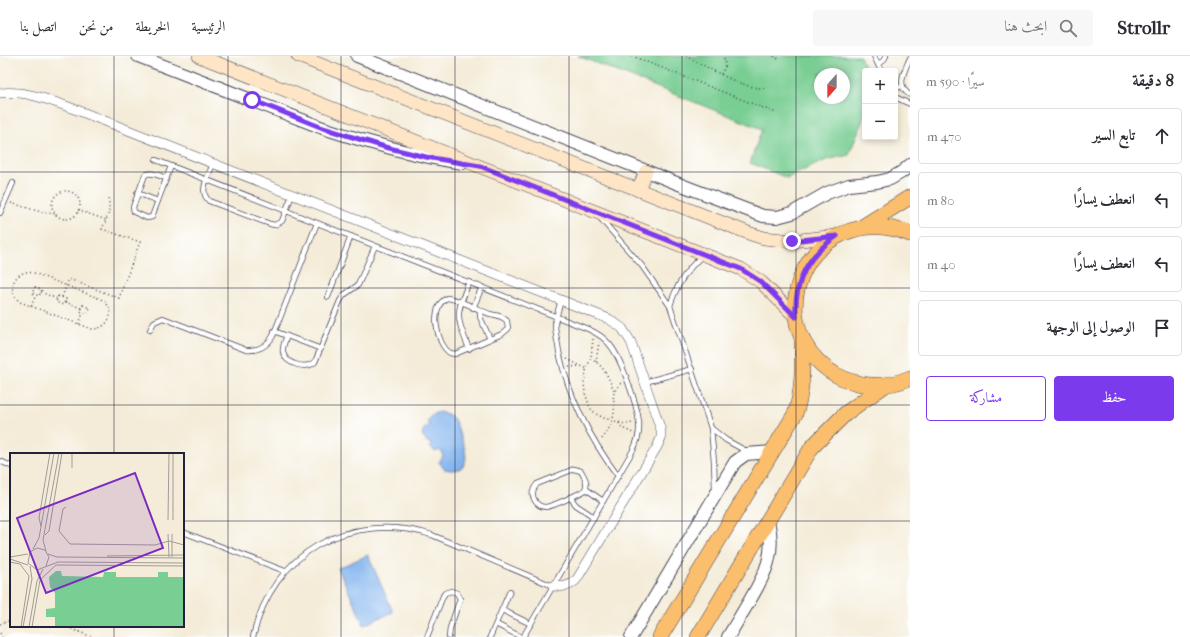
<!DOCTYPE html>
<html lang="ar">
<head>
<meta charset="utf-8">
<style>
  :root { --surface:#fff; --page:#f7f7f7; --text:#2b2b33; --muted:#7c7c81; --line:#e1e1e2; --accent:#7c3aed }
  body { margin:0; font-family:"IM FELL French Canon",Amiri,serif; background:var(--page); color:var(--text); direction:rtl }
  .controls { position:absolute; right:12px; top:12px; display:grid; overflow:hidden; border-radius:4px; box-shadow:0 2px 6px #0003 }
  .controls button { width:36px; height:36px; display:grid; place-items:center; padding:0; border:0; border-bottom:1px solid var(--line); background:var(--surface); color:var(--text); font:20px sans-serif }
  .compass { position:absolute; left:814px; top:12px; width:36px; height:36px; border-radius:50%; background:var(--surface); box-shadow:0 2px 6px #0003; rotate:201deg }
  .stop { position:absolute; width:12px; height:12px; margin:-9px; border:3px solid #7c3aed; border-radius:50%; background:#fff }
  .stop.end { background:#7c3aed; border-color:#fff; box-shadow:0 1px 4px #0008 }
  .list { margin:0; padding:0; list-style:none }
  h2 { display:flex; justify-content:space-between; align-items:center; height:52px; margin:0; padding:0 16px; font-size:17px }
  h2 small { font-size:13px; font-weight:400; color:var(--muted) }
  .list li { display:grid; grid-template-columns:26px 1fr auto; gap:12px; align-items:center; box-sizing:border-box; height:56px; margin:0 8px 8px; padding:0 8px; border:1px solid var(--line); border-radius:4px }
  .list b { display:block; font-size:15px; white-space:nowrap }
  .list em { font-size:13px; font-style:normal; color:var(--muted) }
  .actions { display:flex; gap:8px; padding:12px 16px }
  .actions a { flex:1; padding:9px 0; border:1px solid var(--accent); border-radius:4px; text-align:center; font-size:14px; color:var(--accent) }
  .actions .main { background:var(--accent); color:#fff }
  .icon { flex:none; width:22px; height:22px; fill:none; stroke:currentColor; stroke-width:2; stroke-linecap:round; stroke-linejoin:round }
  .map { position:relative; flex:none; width:910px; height:581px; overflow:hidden; direction:ltr }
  header { display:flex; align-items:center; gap:24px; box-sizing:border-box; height:56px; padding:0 20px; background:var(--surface); border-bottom:1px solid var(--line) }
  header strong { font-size:19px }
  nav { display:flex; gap:22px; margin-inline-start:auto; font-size:14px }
  .search { width:280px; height:36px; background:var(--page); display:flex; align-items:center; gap:10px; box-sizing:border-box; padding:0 14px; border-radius:4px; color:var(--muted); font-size:15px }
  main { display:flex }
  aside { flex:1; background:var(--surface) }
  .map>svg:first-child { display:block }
  .green { fill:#78ce93; stroke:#4d7867; fill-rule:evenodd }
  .water { fill:#82b4ee; stroke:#526b94 }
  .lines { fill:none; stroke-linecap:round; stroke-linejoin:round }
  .service-casing { stroke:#424053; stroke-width:6 }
  .minor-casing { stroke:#424053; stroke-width:10 }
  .tertiary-casing { stroke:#424053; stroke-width:14 }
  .secondary-casing { stroke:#424053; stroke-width:14 }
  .primary-casing { stroke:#424053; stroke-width:16 }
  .path { stroke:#424053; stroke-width:1.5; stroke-dasharray:1 3; stroke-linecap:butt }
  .service { stroke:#fff; stroke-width:4.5 }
  .minor { stroke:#fff; stroke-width:9 }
  .tertiary { stroke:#fff; stroke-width:12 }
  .secondary { stroke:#fde5c5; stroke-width:13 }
  .primary { stroke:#fabe6d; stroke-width:15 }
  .route { stroke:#7c3aed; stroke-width:5 }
  .grid { fill:none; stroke:#22223b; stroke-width:1; stroke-opacity:0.55 }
  .inset-road { fill:none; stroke:#a09b99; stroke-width:1 }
  .view { fill:#7b2cbf; fill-opacity:0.15; stroke:#7b2cbf; stroke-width:2 }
  .inset-edge { fill:none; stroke:#22223b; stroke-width:2 }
</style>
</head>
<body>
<header>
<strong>Strollr</strong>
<div class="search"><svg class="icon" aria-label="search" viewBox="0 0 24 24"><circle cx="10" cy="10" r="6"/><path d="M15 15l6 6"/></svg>ابحث هنا</div>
<nav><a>الرئيسية</a><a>الخريطة</a><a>من نحن</a><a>اتصل بنا</a></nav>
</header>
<main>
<aside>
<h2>8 دقيقة<small>سيرًا · 590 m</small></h2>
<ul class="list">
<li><svg class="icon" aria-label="ahead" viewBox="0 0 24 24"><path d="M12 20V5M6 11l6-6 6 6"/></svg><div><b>تابع السير</b></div><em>470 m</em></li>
<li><svg class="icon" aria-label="left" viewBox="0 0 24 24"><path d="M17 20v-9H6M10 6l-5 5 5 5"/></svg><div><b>انعطف يسارًا</b></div><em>80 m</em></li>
<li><svg class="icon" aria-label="left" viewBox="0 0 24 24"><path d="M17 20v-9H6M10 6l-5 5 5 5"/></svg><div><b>انعطف يسارًا</b></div><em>40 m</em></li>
<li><svg class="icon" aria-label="arrive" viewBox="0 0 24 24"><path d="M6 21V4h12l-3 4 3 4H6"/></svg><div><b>الوصول إلى الوجهة</b></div></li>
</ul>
<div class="actions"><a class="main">حفظ</a><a>مشاركة</a></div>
</aside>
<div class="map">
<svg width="910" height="581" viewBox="0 0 910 581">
  <rect width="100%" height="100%" fill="#fff"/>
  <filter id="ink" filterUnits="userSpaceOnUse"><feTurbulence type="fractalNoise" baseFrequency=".025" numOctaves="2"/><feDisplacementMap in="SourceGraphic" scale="8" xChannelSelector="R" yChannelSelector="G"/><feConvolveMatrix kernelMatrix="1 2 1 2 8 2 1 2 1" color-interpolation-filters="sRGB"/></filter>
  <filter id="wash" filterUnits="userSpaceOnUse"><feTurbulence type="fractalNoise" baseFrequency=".012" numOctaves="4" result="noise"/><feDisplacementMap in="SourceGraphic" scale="16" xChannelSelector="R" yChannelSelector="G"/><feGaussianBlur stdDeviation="0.9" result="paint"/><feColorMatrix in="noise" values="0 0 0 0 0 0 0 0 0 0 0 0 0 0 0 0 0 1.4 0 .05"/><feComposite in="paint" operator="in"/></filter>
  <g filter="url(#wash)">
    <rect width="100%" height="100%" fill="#f4ecd8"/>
    <path class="green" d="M578,0H860L866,15L865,58L849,99L826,104L787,122L750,107L762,73ZM820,18H844V42H820Z"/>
    <g class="water">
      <path d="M439,356C442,357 448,357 451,360C456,364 458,373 460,379C467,396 473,419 444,413L439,406L443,400L442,396L439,394L435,396L430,391L431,387L427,386L423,381C421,375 424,372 430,370L427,366L431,359Z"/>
      <polygon points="368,499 393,556 364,569 338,512"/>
    </g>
  </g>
  <g filter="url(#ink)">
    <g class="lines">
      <defs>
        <g id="service">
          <polyline points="874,0 881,15"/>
          <path d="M910,2C905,14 895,30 910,39"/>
          <polyline points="878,8 883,5 886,0"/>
          <polyline points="895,33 902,30"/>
          <polyline points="895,41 910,48"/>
          <path d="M156,104L588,273C597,277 604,281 610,289C621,302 637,348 639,366C640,376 637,387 632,396L523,581"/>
          <path d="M213,108C209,119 198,135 209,145L270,168L275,169L282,165L292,139"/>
          <path d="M166,122C159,120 152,115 145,119L133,151L134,156L147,162L152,161L153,158L171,110"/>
          <polyline points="137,137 158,145"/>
          <polyline points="0,157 13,127"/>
          <polyline points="601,163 642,210 670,250 711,372 714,406 715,434"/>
          <polyline points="328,241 351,180"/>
          <path d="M447,242C456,242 479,254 490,258C496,259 503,260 507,265L508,273L502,278L455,298L450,297C436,288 429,250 447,242Z"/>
          <path d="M561,244C559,252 556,260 555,268C555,277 558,287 559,296C569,342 590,383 618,420"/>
          <path d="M670,250C676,230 686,214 702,200"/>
          <polyline points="473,252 482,231"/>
          <polyline points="480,254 480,261 490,283"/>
          <path d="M150,274L154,266L163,262L246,294C258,295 267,290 273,280L317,167"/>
          <polyline points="274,275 321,293"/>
          <path d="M287,280C285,285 282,290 283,296C285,308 306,314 315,306L340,245L344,239L358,229L375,190"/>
          <path d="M469,293C456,259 455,260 469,226"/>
          <polyline points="645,326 692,313"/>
          <polyline points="711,372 726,384 746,395"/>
          <polyline points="0,405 11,410"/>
          <path d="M574,413L581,415C585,422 589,428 584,435C576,439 554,450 546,451C541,451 536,448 534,443C531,438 533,433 537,428Z"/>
          <polyline points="586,433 603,445"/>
          <polyline points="570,441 576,449 594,461"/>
          <polyline points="183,476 285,515"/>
          <polyline points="502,554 531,568"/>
          <polyline points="496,568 521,581"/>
          <path d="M253,581C272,496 349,454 432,479L553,530"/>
          <polyline points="427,581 443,540 445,537 451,535 457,537 460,543 450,572 449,581"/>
          <polyline points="490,581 510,535"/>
        </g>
        <path id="minor" d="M0,37C27,34 52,45 77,54L609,263L622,272L631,286L661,374V382L657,391L577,523C570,531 563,531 553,530"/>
        <g id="tertiary">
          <path d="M138,0L323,72C369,87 415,100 463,107"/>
          <polyline points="357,0 684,130 763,160 777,161 792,157 827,137 849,129 877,126 890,123 902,116 910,109"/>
          <polyline points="631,581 735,406 746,398 772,396"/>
          <path d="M728,581C735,569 743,556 750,544C766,517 776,497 768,465"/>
        </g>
        <g id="secondary">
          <polyline points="199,0 741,213 761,226 796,261"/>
          <polyline points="298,0 751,178 764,182 792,185 837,180"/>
          <polyline points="638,134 646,115"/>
        </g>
        <g id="primary">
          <polyline points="862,171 910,141"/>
          <path d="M910,178C888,169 865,168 842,178C827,185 813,197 805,212C769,282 839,352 910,322"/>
          <path d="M660,581L795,358C804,333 802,307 802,281"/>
          <polyline points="698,581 812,391 846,357 884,330"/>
        </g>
      </defs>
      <use href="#service" class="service-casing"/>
      <use href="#minor" class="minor-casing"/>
      <use href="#tertiary" class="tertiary-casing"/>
      <use href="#secondary" class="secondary-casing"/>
      <use href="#primary" class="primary-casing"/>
      <g class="path">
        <polyline points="632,0 776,57"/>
        <path d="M686,0C706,10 745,35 767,32"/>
        <polyline points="774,0 778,3"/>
        <polyline points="721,18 725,11 724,0"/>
        <circle cx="66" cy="149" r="14"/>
        <polyline points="11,147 41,156 55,158"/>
        <polyline points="78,154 106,164"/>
        <path d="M26,216L34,217L103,244C117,255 109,273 92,273L20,246C8,236 11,220 26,216Z"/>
        <polygon points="35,231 42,234 39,240 32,237"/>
        <polyline points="41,236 57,243"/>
        <polygon points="58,240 66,243 63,249 56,246"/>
        <polyline points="62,241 69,223 119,242 140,186 102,173 109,157 109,140"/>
        <polyline points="65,246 81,252"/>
        <polygon points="83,249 90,252 87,258 80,255"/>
        <polyline points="31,250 36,239"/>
        <polyline points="79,268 83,257"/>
        <polyline points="593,283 591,301 586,315 584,327 585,337 590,352 596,358 604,362 625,368 633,367"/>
        <polyline points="567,303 587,313"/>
        <path d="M590,303C604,308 609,323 614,335"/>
        <polyline points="596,306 599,286"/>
        <polyline points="569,311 581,310"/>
        <polyline points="619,367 622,372 633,377"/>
        <path d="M602,383C607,377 613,366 614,357C616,342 608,341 621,327"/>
        <polyline points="0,568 11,564"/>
        <polyline points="64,570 92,581"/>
        <polyline points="0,577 2,581"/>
      </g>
      <use href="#service" class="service"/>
      <use href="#minor" class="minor"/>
      <use href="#tertiary" class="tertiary"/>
      <use href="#secondary" class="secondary"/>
      <use href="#primary" class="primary"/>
    </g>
  </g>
  <g class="lines" filter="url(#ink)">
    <path class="route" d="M252,44L323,72L385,91L426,101L480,110L741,213L761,226L796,261C794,225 807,200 837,180L792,185"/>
  </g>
  <path class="grid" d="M114,0V398M228,0V581M341,0V581M455,0V581M569,0V581M682,0V581M796,0V581M0,116H910M0,232H910M0,349H910M0,465H11M183,465H910M114,570V581"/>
  <g transform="translate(10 397)">
    <rect width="174" height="174" fill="#f4ecd8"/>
    <path d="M46,118H51L52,123L93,124L94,119H106V124H148V119H158V124H174V174H45V164H36V156L45,155V140L40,134L39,124Z" fill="#78ce93"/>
    <path class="inset-road" d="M62,15V0M56,54L53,56L49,78L60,91L145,92L159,88L174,92M158,67L159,0M163,67V0M31,73L29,65L40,0M158,81L159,104M35,82L39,78L52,0M23,96L29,85L44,0M36,98L33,87L49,0M38,101L47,104L174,105M97,103L174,102M0,104L18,101M162,104V81M0,106L18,112M0,109L10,111L19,123L11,174M36,113L39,104L35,97L27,95L20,99L18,110L27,117L48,109L174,110M13,174L22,126L20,113M19,174L27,128L33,116M22,174L30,127L46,112L174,113"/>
    <path class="view" d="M125,20L153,95L36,140L7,65Z"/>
    <rect width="174" height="174" class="inset-edge"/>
  </g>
</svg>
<div class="controls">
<button>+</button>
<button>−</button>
</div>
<svg class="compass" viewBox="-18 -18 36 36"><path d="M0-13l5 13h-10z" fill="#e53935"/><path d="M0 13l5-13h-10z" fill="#7c7c81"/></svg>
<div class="stop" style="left:252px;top:44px"></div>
<div class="stop end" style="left:792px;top:185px"></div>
</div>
</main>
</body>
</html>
